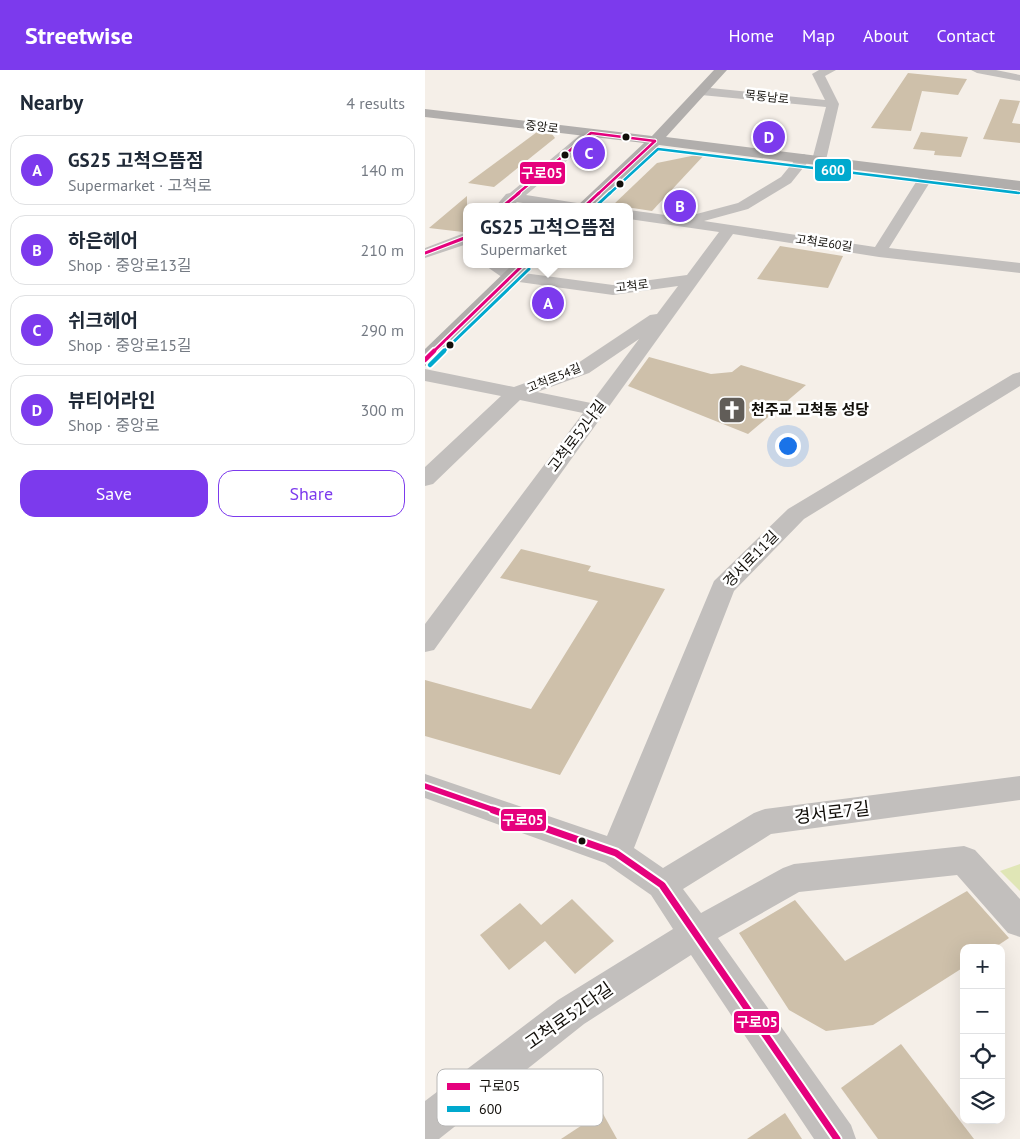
<!DOCTYPE html>
<html lang="en">
<head>
<meta charset="utf-8">
<style>
  :root { --surface:#fff; --page:#f6f6f7; --text:#1f2937; --muted:#747a83; --line:#e0e1e3; --accent:#7c3aed }
  body { margin:0; font-family:"PT Sans","Noto Sans KR",sans-serif; background:var(--page); color:var(--text) }
  .controls { position:absolute; right:15px; bottom:15px; display:grid; overflow:hidden; border-radius:10px; box-shadow:0 5px 20px #0002 }
  .controls button { width:45px; height:45px; display:grid; place-items:center; padding:0; border:0; border-bottom:1px solid var(--line); background:var(--surface); color:var(--text); font:25px sans-serif }
  .you { position:absolute; left:362px; top:375px; width:18px; height:18px; margin:-12px; border:4px solid #fff; border-radius:50%; background:#1a73e8; box-shadow:0 0 0 8px #1a73e833 }
  .badge { display:grid; place-items:center; width:32px; height:32px; border-radius:50%; background:var(--accent); color:#fff; font-size:16px; font-weight:700 }
  .pin { position:absolute; translate:-50% -50%; border:2px solid #fff; box-shadow:0 1px 5px #0006 }
  .popup { position:absolute; left:38px; top:133px; width:170px; height:65px; box-sizing:border-box; display:grid; place-content:center; border-radius:10px; background:var(--surface); filter:drop-shadow(0 1px 4px #0005); font-size:16px; white-space:nowrap; color:var(--muted) }
  .popup b { font-size:19px; color:var(--text) }
  .popup::after { content:''; position:absolute; left:50%; top:100%; margin-left:-10px; border:10px solid transparent; border-top-color:var(--surface) }
  .list { margin:0; padding:0; list-style:none }
  h2 { display:flex; justify-content:space-between; align-items:center; height:65px; margin:0; padding:0 20px; font-size:21px }
  h2 small { font-size:16px; font-weight:400; color:var(--muted) }
  .list li { display:grid; grid-template-columns:32px 1fr auto; gap:15px; align-items:center; box-sizing:border-box; height:70px; margin:0 10px 10px; padding:0 10px; border:1px solid var(--line); border-radius:15px }
  .list b { display:block; font-size:19px; white-space:nowrap }
  .list p { margin:0; font-size:16px; white-space:nowrap; color:var(--muted) }
  .list em { font-size:16px; font-style:normal; color:var(--muted) }
  .actions { display:flex; gap:10px; padding:15px 20px }
  .actions a { flex:1; padding:11px 0; border:1px solid var(--accent); border-radius:15px; text-align:center; font-size:18px; color:var(--accent) }
  .actions .main { background:var(--accent); color:#fff }
  .icon { flex:none; width:28px; height:28px; fill:none; stroke:currentColor; stroke-width:2; stroke-linecap:round; stroke-linejoin:round }
  .map { position:relative; flex:none; width:595px; height:1069px; overflow:hidden }
  header { display:flex; align-items:center; gap:30px; box-sizing:border-box; height:70px; padding:0 25px; background:var(--accent); color:#fff }
  header strong { font-size:24px }
  nav { display:flex; gap:28px; margin-inline-start:auto; font-size:18px }
  main { display:flex }
  aside { flex:1; background:var(--surface) }
  .map>svg:first-child { display:block }
  .green { fill:#e0e6b6 }
  .building { fill:#cec0aa }
  .lines { fill:none; stroke-linecap:round; stroke-linejoin:round }
  .minor { fill:#c2bfbd; fill-rule:evenodd }
  .major { fill:#b1aeac; fill-rule:evenodd }
  .bus-1-far4-casing { stroke:#fff; stroke-width:4.5 }
  .bus-1-far3-casing { stroke:#fff; stroke-width:5.5 }
  .bus-1-far2-casing { stroke:#fff; stroke-width:8 }
  .bus-1-far1-casing { stroke:#fff; stroke-width:9 }
  .bus-1-casing { stroke:#fff; stroke-width:11 }
  .bus-2-far2-casing { stroke:#fff; stroke-width:4.5 }
  .bus-2-far1-casing { stroke:#fff; stroke-width:5.5 }
  .bus-2-casing { stroke:#fff; stroke-width:8 }
  .bus-1-far4 { stroke:#e5007d; stroke-width:2.5 }
  .bus-1-far3 { stroke:#e5007d; stroke-width:3 }
  .bus-1-far2 { stroke:#e5007d; stroke-width:4.5 }
  .bus-1-far1 { stroke:#e5007d; stroke-width:5.5 }
  .bus-1 { stroke:#e5007d; stroke-width:7 }
  .bus-2-far2 { stroke:#00a9ce; stroke-width:2.5 }
  .bus-2-far1 { stroke:#00a9ce; stroke-width:3 }
  .bus-2 { stroke:#00a9ce; stroke-width:4.5 }
  .bus-dot { fill:#120f0a; stroke:#fff; stroke-width:2 }
  .labels { text-anchor:middle; stroke-width:5; stroke-linejoin:round; paint-order:stroke }
  .far-street-label { font-size:12px; fill:#120f0a; stroke:#fff }
  .poi-label { font-size:15px; font-weight:bold; fill:#120f0a; stroke:#fff; text-anchor:start }
  .street-label { font-size:15px; fill:#120f0a; stroke:#fff }
  .near-street-label { font-size:18px; fill:#120f0a; stroke:#fff }
  .key { fill:#fff; stroke:#b8b7b6; stroke-width:1 }
  .key-label { font-size:14px; fill:#120f0a }
  .line-badge { stroke:#fff; stroke-width:2 }
  .badge-label { font-size:14px; text-anchor:middle; font-weight:bold; fill:#fff }
</style>
</head>
<body>
<header>
<strong>Streetwise</strong>
<nav><a>Home</a><a>Map</a><a>About</a><a>Contact</a></nav>
</header>
<main>
<aside>
<h2>Nearby<small>4 results</small></h2>
<ul class="list">
<li><span class="badge">A</span><div><b>GS25 고척으뜸점</b><p>Supermarket · 고척로</p></div><em>140 m</em></li>
<li><span class="badge">B</span><div><b>하은헤어</b><p>Shop · 중앙로13길</p></div><em>210 m</em></li>
<li><span class="badge">C</span><div><b>쉬크헤어</b><p>Shop · 중앙로15길</p></div><em>290 m</em></li>
<li><span class="badge">D</span><div><b>뷰티어라인</b><p>Shop · 중앙로</p></div><em>300 m</em></li>
</ul>
<div class="actions"><a class="main">Save</a><a>Share</a></div>
</aside>
<div class="map">
<svg width="595" height="1069" viewBox="0 0 595 1069">
  <rect width="100%" height="100%" fill="#f5efe8"/>
  <polygon class="green" points="595,794 595,821 575,801"/>
  <g class="building">
    <polygon points="483,3 542,9 533,25 497,21 486,61 446,58"/>
    <polygon points="575,29 595,31 587,53 595,54 595,73 558,69"/>
    <polygon points="112,62 127,64 130,68 69,117 43,113"/>
    <polygon points="496,62 543,67 536,87 509,85 510,81 488,79"/>
    <polygon points="281,83 227,141 188,135 232,93"/>
    <polygon points="42,126 42,160 38,162 4,158"/>
    <polygon points="355,176 418,186 403,218 332,209"/>
    <polygon points="224,287 286,304 307,302 316,295 381,315 323,364 203,316"/>
    <polygon points="96,479 166,496 163,501 240,519 135,705 0,666 0,610 106,639 173,531 75,508"/>
    <polygon points="542,821 584,868 569,878 539,878 539,897 448,955 401,961 364,940 314,863 370,830 420,891"/>
    <polygon points="147,829 189,871 150,904 120,871 84,900 55,865 95,833 116,855"/>
    <polygon points="476,974 549,1069 453,1069 416,1018"/>
    <polygon points="177,1042 192,1069 136,1069"/>
    <polygon points="360,1043 377,1069 322,1069"/>
  </g>
  <g class="lines">
    <g class="minor">
      <polygon points="394,0 411,0 400,6 414,34 401,90 394,94 387,90 401,37 276,25 270,21 276,17 400,30 387,4"/>
      <polygon points="546,0 571,0 595,5 595,11 552,3"/>
      <polygon points="166,59 173,63 171,66 101,125 152,133 157,134 159,137 121,137 92,132 86,137 70,137 81,124 85,123 161,60"/>
      <path d="M379,84L386,88L366,113L323,139L279,151L450,177L498,101L503,100L510,104L464,178L595,193V203L454,187L308,164L9,580L0,582V554L158,343L95,330L8,414L0,416V397L76,326L0,311V299L89,317L150,295L225,245L232,244L253,216L188,225L87,211L81,210L58,194H78L91,202L188,215L262,205L294,162L204,149V140L262,148L264,146L313,133L356,107L374,85ZM214,269L166,333L112,322L164,303Z"/>
      <polygon points="42,162 42,174 0,188 0,178"/>
      <polygon points="595,302 595,316 379,449 309,521 209,778 238,798 329,743 340,739 595,706 595,730 346,764 258,819 276,843 358,798 369,794 539,776 550,780 595,829 595,867 583,863 532,805 374,822 293,868 426,1055 431,1069 389,1069 266,885 159,954 14,1069 0,1069 0,1031 133,930 248,859 226,825 180,793 0,728 0,704 182,766 289,511 363,439 588,304"/>
    </g>
    <g class="major">
      <polygon points="289,0 302,0 241,67 595,111 595,121 234,75 169,137 151,137 219,73 0,47 0,39 227,66"/>
      <polygon points="88,194 108,194 7,294 0,296 0,279"/>
    </g>
    <defs>
      <g id="bus-1-far4">
        <polyline points="92,124 166,63 230,71"/>
        <polyline points="173,124 230,71"/>
      </g>
      <g id="bus-1-far3">
        <polyline points="77,137 94,123"/>
        <polyline points="159,137 174,123"/>
        <polyline points="0,183 42,167"/>
        <polyline points="8,282 99,194"/>
      </g>
      <polyline id="bus-1-far2" points="0,290 9,281"/>
      <polyline id="bus-1-far1" points="0,716 72,741"/>
      <polyline id="bus-1" points="68,740 191,783 237,815 412,1069"/>
      <polyline id="bus-2-far2" points="184,124 233,79 594,123"/>
      <g id="bus-2-far1">
        <polyline points="170,137 185,123"/>
        <polyline points="18,282 104,199"/>
      </g>
      <polyline id="bus-2" points="5,295 19,281"/>
    </defs>
    <use href="#bus-1-far4" class="bus-1-far4-casing"/>
    <use href="#bus-1-far3" class="bus-1-far3-casing"/>
    <use href="#bus-1-far2" class="bus-1-far2-casing"/>
    <use href="#bus-1-far1" class="bus-1-far1-casing"/>
    <use href="#bus-1" class="bus-1-casing"/>
    <use href="#bus-2-far2" class="bus-2-far2-casing"/>
    <use href="#bus-2-far1" class="bus-2-far1-casing"/>
    <use href="#bus-2" class="bus-2-casing"/>
    <use href="#bus-1-far4" class="bus-1-far4"/>
    <use href="#bus-1-far3" class="bus-1-far3"/>
    <use href="#bus-1-far2" class="bus-1-far2"/>
    <use href="#bus-1-far1" class="bus-1-far1"/>
    <use href="#bus-1" class="bus-1"/>
    <use href="#bus-2-far2" class="bus-2-far2"/>
    <use href="#bus-2-far1" class="bus-2-far1"/>
    <use href="#bus-2" class="bus-2"/>
  </g>
  <defs>
    <symbol id="church-square" viewBox="-11 -11 22 22"><rect x="-9" y="-9" width="18" height="18" rx="4" fill="#615d58" stroke="#fff"/><path d="M-1.2-6h2.4v3.5h3.3v2.4h-3.3V6h-2.4V-.1h-3.3v-2.4h3.3Z" fill="#fff"/></symbol>
  </defs>
  <g fill-rule="evenodd">
    <use href="#church-square" x="291" y="324" width="32" height="32"/>
  </g>
  <g class="bus-dot">
    <circle cx="201" cy="67" r="4.5"/>
    <circle cx="140" cy="85" r="4.5"/>
    <circle cx="195" cy="114" r="4.5"/>
    <circle cx="25" cy="275" r="4.5"/>
    <circle cx="157" cy="771" r="4.5"/>
  </g>
  <g class="labels">
    <g class="far-street-label">
      <text transform="translate(342 27) rotate(6)" y="4">목동남로</text>
      <text transform="translate(117 57) rotate(7)" y="4">중앙로</text>
      <text transform="translate(399 173) rotate(8)" y="4">고척로60길</text>
      <text transform="translate(207 216) rotate(-7)" y="4">고척로</text>
      <text transform="translate(129 308) rotate(-22)" y="4">고척로54길</text>
    </g>
    <g class="poi-label">
      <text x="326" y="345">천주교 고척동 성당</text>
    </g>
    <g class="street-label">
      <text transform="translate(152 366) rotate(-53)" y="5">고척로52나길</text>
      <text transform="translate(326 489) rotate(-46)" y="5">경서로11길</text>
    </g>
    <g class="near-street-label">
      <text transform="translate(407 743) rotate(-7)" y="6">경서로7길</text>
      <text transform="translate(144 946) rotate(-35)" y="6">고척로52다길</text>
    </g>
  </g>
  <rect x="12" y="999" width="166" height="57" rx="8" class="key"/>
  <rect x="22" y="1013" width="23" height="7" fill="#e5007d"/>
  <rect x="22" y="1036" width="23" height="6" fill="#00a9ce"/>
  <g class="key-label">
    <text x="54" y="1021">구로05</text>
    <text x="54" y="1044">600</text>
  </g>
  <g class="line-badge">
    <rect x="389" y="88" width="38" height="24" rx="5" fill="#00a9ce"/>
    <rect x="94" y="91" width="47" height="24" rx="5" fill="#e5007d"/>
    <rect x="75" y="738" width="47" height="24" rx="5" fill="#e5007d"/>
    <rect x="308" y="940" width="47" height="24" rx="5" fill="#e5007d"/>
  </g>
  <g class="badge-label">
    <text x="408" y="105">600</text>
    <text x="117" y="108">구로05</text>
    <text x="98" y="755">구로05</text>
    <text x="332" y="957">구로05</text>
  </g>
</svg>
<div class="controls">
<button>+</button>
<button>−</button>
<button><svg class="icon" aria-label="locate" viewBox="0 0 24 24"><circle cx="12" cy="12" r="6"/><path d="M12 2v4M12 18v4M2 12h4M18 12h4"/></svg></button>
<button><svg class="icon" aria-label="layers" viewBox="0 0 24 24"><path d="M12 4l9 5-9 5-9-5zM3 14l9 5 9-5"/></svg></button>
</div>
<div class="you"></div>
<div class="pin badge" style="left:123px;top:233px">A</div>
<div class="popup"><b>GS25 고척으뜸점</b>Supermarket</div>
<div class="pin badge" style="left:255px;top:136px">B</div>
<div class="pin badge" style="left:164px;top:83px">C</div>
<div class="pin badge" style="left:344px;top:67px">D</div>
</div>
</main>
</body>
</html>
